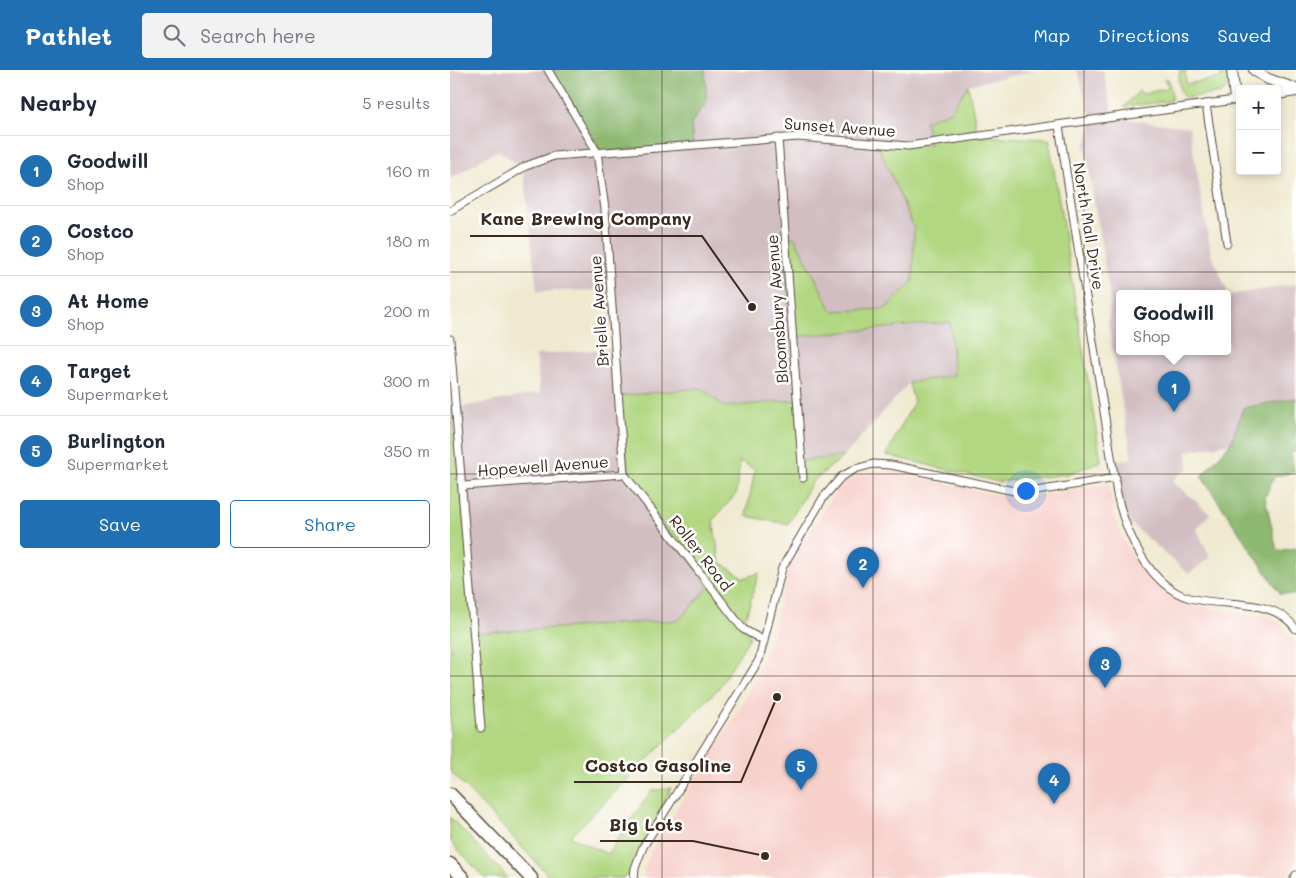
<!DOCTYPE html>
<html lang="en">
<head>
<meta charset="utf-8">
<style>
  :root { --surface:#fff; --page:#f2f2f3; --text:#1f2937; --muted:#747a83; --line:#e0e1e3; --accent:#1f6fb2 }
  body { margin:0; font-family:Mali,sans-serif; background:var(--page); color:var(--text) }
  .controls { position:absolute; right:15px; top:15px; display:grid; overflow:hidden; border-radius:5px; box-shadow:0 2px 8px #0003 }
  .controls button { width:45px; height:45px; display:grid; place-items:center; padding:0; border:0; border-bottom:1px solid var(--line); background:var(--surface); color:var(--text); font:25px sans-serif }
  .you { position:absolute; left:575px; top:420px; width:18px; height:18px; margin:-12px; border:4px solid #fff; border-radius:50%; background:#1a73e8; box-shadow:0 0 0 8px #1a73e833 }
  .badge { display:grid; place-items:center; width:32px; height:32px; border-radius:50%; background:var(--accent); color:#fff; font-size:16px; font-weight:700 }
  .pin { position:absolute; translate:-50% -41px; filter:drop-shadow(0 1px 2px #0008) }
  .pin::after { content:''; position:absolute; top:26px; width:18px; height:15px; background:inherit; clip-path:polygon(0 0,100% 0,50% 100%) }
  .popup { position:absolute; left:666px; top:220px; width:115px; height:65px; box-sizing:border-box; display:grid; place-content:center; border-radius:5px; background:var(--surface); filter:drop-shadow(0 1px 4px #0005); font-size:16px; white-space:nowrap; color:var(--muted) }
  .popup b { font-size:19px; color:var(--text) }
  .popup::after { content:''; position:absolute; left:50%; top:100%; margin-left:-10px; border:10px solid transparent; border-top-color:var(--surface) }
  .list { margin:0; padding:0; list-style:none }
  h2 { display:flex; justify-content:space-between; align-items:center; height:65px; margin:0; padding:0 20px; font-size:21px }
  h2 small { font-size:16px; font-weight:400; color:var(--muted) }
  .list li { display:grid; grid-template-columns:32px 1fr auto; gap:15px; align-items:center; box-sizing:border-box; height:70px; padding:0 20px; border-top:1px solid var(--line) }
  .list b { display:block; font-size:19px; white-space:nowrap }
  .list p { margin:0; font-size:16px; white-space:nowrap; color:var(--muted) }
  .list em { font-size:16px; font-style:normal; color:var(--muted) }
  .actions { display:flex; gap:10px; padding:15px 20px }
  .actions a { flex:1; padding:11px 0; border:1px solid var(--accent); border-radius:5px; text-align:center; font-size:18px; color:var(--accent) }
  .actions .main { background:var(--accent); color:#fff }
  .icon { flex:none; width:28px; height:28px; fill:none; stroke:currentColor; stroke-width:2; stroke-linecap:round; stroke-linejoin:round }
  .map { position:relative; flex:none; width:846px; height:808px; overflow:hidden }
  header { display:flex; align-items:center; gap:30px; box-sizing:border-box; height:70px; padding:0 25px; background:var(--accent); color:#fff }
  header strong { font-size:24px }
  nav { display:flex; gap:28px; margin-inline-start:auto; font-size:18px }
  .search { width:350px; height:45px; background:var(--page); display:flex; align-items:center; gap:12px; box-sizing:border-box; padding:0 18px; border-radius:5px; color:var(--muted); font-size:19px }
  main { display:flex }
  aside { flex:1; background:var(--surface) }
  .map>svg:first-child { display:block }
  .built { fill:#f7d0ca }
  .industrial { fill:#d2bec2; fill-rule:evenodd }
  .green { fill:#b1d781; stroke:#768050 }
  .forest { fill:#8cb86f; stroke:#647146 }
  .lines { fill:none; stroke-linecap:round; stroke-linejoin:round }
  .street-casing { stroke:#564739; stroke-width:9 }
  .secondary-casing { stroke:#564739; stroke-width:12 }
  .primary-casing { stroke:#564739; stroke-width:12 }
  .highway-casing { stroke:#564739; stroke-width:15 }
  .street { stroke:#fff; stroke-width:7 }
  .secondary { stroke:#fff; stroke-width:10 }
  .primary { stroke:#fff; stroke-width:10 }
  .highway { stroke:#fff; stroke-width:12 }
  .grid { fill:none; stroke:#3b2a1e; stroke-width:1; stroke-opacity:0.55 }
  .labels { text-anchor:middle; stroke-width:5; stroke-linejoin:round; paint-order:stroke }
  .street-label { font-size:16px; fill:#3b2a1e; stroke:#fff }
  .leader { fill:none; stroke:#3b2a1e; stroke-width:2 }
  .callout-dot { fill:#3b2a1e; stroke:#fff; stroke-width:2 }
  .callout-label { font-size:18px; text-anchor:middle; font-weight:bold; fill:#3b2a1e; stroke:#fff; stroke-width:5; stroke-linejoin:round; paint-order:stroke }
</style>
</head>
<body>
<header>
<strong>Pathlet</strong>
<div class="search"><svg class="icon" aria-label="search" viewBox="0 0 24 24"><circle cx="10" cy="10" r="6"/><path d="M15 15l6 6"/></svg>Search here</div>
<nav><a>Map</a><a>Directions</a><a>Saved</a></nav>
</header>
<main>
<aside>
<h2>Nearby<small>5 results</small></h2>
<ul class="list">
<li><span class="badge">1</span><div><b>Goodwill</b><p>Shop</p></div><em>160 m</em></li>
<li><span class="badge">2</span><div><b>Costco</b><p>Shop</p></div><em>180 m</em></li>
<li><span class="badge">3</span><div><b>At Home</b><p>Shop</p></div><em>200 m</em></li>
<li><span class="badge">4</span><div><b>Target</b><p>Supermarket</p></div><em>300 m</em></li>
<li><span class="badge">5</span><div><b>Burlington</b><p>Supermarket</p></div><em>350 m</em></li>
</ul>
<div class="actions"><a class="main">Save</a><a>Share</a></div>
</aside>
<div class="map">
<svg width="846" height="808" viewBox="0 0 846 808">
  <rect width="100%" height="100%" fill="#fff"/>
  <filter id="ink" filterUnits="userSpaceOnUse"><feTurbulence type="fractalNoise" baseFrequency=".02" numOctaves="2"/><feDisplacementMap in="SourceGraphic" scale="10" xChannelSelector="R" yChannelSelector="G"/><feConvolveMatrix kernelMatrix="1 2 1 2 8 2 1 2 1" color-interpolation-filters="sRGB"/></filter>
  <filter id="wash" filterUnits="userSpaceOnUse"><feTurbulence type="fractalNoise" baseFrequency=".0096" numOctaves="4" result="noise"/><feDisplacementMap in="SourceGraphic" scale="20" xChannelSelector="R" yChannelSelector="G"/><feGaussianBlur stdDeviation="1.12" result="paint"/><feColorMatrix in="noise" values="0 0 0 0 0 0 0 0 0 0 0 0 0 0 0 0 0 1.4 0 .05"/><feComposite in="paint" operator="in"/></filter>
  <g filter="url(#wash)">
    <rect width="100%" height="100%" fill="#efe9cf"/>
    <polygon class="built" points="424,400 440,401 537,423 573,428 659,414 664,445 672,468 692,500 717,525 740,536 814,546 830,552 846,575 846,790 835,808 193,808 194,799 201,781 292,635 320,572 338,500 386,421 395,412 407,405"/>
    <g class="industrial">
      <polygon points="0,0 97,0 241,54 257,31 255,0 588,0 518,15 501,41 475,51 480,74 428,75 464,158 463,211 435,239 382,241 345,168 342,267 481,255 500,251 504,306 459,313 394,386 350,391 347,330 275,337 251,318 260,517 229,550 28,564 0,339 90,323 86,285 163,278 159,220 87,221 73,98 48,80 0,109"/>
      <path d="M627,0H653L664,48L739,57L761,183L779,225L846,214V328L793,338L781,373L737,381L738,398L722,411L760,444L747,459L760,487L739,504L673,447L663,391L682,388L658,253L661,233L635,76L642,51ZM670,223H778V281H670Z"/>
    </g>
    <g class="green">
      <path d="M730,0H735L736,14L771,8L770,0H777L778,17L771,23L735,28C728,23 728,8 730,0Z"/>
      <polygon points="716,8 719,10 722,26 720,31 674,37 689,21 694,24 717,18 718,15 714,9"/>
      <polygon points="518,15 528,66 599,69 651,391 618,404 548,412 436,385 464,332 459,313 504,305 500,252 342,267 334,166 345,168 382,241 435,239 463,211 464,158 428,75 480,74 475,51 501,41"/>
      <polygon points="251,318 275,337 347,330 350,391 394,386 363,411 338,454 296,446 305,400 290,391 286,424 263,450 270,492 294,508 309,503 293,556 300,567 268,619 120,767 158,784 201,721 221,718 180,804 173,808 101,808 0,701 0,352 2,352 28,563 229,550 259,517 179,409 169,326"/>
      <polygon points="0,747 58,808 35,808 0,771"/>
    </g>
    <g class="forest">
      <polygon points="97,0 255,0 257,31 241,54 243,74 150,82"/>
      <polygon points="846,328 846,381 841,383 844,402 824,407 815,427 827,481 846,478 846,525 830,523 751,406 781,373 793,338"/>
    </g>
  </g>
  <g filter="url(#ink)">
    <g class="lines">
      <defs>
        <g id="street">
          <polyline points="98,0 147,82 155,139 174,404"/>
          <polyline points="756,34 777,173"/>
          <path d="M609,56L667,424C675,461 699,517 740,528C775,538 823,526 846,559"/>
          <polyline points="328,68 353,408"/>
          <polyline points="0,141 76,96 104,86 348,67 458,76 785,30"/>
          <polyline points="0,269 31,658"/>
          <polyline points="174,404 293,559 314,571"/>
          <polyline points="13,416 174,404"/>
          <polyline points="184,808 185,798 193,777 309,590 332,498 373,428 391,407 405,399 423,394 441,395 574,423 666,408"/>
          <polyline points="844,808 846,805"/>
        </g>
        <polyline id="secondary" points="827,24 846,21"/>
        <g id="primary">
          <polyline points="782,0 785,30"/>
          <polyline points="804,0 818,9 846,19"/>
        </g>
        <g id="highway">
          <polyline points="0,724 81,808"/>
          <polyline points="0,794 13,808"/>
        </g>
      </defs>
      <use href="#street" class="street-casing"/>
      <use href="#secondary" class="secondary-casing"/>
      <use href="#primary" class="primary-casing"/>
      <use href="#highway" class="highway-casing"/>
      <use href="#street" class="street"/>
      <use href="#secondary" class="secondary"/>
      <use href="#primary" class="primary"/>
      <use href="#highway" class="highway"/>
    </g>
  </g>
  <path class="grid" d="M212,0V808M423,0V808M634,0V808M0,202H846M0,404H846M0,606H846"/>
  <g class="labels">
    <g class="street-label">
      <text transform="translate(390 57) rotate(4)" y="6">Sunset Avenue</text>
      <text transform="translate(639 156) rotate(81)" y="6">North Mall Drive</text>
      <text transform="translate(327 239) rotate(-94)" y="6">Bloomsbury Avenue</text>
      <text transform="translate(149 241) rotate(-94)" y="6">Brielle Avenue</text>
      <text transform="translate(93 396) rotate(-4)" y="6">Hopewell Avenue</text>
      <text transform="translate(251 483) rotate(52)" y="6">Roller Road</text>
    </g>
  </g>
  <path class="leader" d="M302 237L252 166H20M327 627L291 712H124M315 786L243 771H150"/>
  <g class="callout-dot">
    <circle cx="302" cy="237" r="5"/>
    <circle cx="327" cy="627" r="5"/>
    <circle cx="315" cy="786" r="5"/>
  </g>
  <g class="callout-label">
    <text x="136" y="155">Kane Brewing Company</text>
    <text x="208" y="702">Costco Gasoline</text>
    <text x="196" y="761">Big Lots</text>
  </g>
</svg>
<div class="controls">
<button>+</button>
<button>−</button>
</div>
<div class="you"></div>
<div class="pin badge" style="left:724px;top:342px">1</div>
<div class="popup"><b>Goodwill</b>Shop</div>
<div class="pin badge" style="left:413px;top:518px">2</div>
<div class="pin badge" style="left:655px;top:618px">3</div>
<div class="pin badge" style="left:604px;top:734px">4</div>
<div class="pin badge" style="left:351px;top:720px">5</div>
</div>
</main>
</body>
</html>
